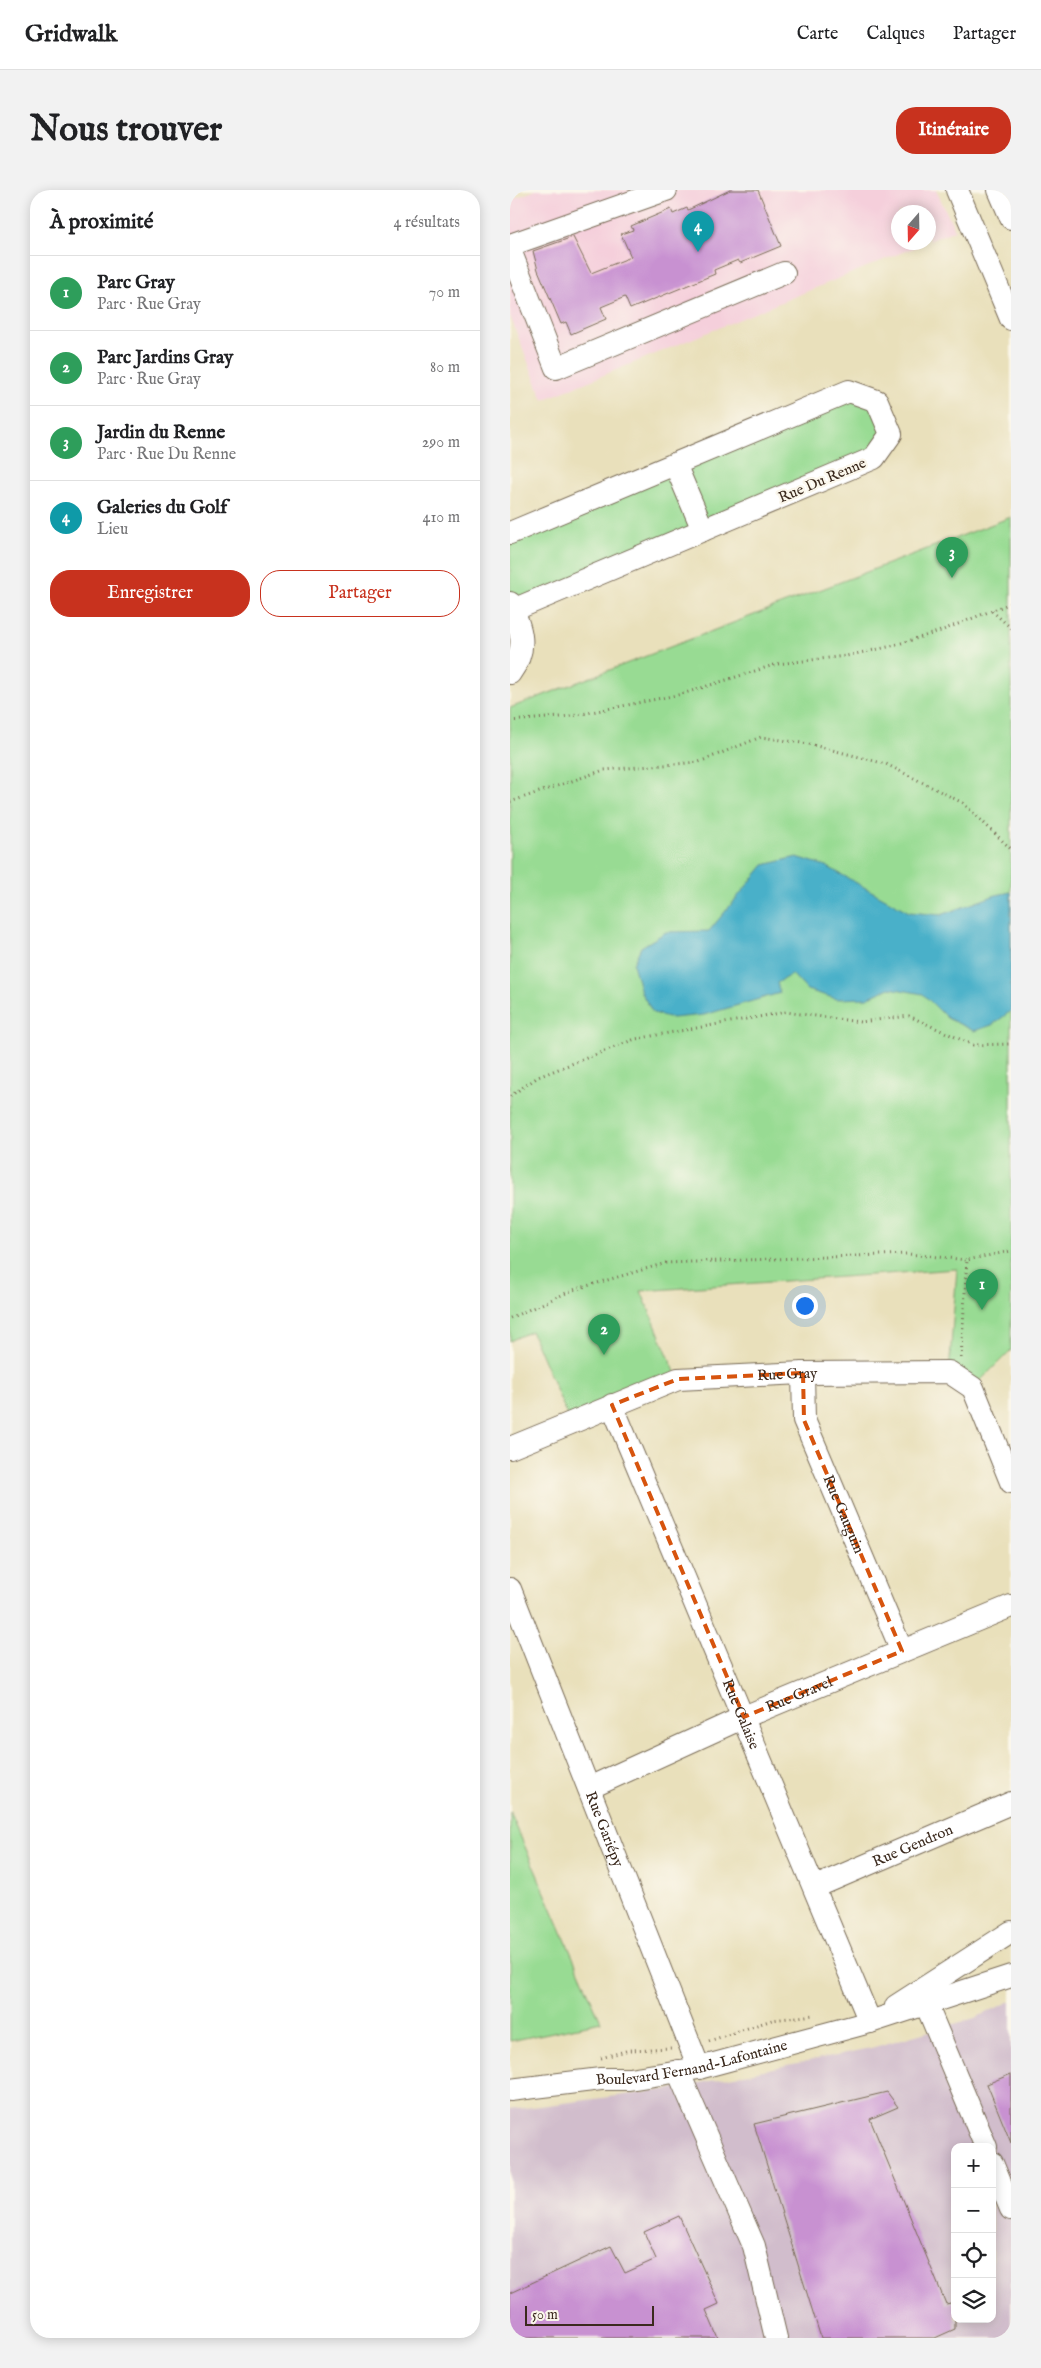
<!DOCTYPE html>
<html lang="fr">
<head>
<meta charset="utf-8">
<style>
  :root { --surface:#fff; --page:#f2f2f2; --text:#202124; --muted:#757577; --line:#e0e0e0; --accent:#c8321e }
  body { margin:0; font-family:"IM FELL English",serif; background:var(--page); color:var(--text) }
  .controls { position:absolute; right:15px; bottom:15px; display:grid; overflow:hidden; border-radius:10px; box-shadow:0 2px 12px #0003 }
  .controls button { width:45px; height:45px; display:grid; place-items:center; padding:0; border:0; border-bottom:1px solid var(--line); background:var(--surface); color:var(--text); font:25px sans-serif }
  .compass { position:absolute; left:381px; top:15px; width:45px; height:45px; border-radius:50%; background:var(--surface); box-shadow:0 2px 12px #0003; rotate:200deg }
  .scale { position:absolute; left:15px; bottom:12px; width:129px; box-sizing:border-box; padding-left:5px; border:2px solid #3b2a1e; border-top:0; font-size:14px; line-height:18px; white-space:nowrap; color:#3b2a1e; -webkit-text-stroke:4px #fbf7ec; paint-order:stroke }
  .you { position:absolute; left:294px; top:1115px; width:18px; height:18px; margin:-12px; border:4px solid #fff; border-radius:50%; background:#1a73e8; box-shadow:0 0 0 8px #1a73e833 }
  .badge { display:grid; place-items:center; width:32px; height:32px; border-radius:50%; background:var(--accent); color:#fff; font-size:16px; font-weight:700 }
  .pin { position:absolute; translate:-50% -41px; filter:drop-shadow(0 1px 2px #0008) }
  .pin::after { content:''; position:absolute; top:26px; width:18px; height:15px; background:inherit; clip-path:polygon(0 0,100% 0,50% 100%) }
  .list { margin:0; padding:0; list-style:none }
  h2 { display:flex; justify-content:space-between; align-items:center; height:65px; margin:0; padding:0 20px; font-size:21px }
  h2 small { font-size:16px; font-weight:400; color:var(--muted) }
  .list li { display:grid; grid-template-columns:32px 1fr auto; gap:15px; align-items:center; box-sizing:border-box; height:75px; padding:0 20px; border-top:1px solid var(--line) }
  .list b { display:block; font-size:19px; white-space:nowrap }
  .list p { margin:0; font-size:16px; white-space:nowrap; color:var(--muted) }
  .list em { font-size:16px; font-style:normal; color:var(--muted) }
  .actions { display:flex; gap:10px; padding:15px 20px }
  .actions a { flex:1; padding:11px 0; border:1px solid var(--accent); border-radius:20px; text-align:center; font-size:18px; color:var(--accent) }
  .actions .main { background:var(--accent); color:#fff }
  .icon { flex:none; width:28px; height:28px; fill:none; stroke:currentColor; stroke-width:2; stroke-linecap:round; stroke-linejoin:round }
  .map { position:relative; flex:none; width:501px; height:2148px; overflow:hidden; border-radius:20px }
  header { display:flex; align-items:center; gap:30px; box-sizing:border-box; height:70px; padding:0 25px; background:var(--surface); border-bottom:1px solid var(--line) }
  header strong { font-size:24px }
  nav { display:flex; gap:28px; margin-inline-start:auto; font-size:18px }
  .intro { display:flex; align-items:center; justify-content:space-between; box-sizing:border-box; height:120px; padding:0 30px }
  h1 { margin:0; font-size:35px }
  .button { padding:12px 22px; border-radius:20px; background:var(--accent); color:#fff; font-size:18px; font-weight:700 }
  main { display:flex; gap:30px; padding:0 30px }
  aside { flex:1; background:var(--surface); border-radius:20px; box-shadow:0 2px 12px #0003 }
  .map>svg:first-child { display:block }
  .built { fill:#f5cfdb }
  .industrial { fill:#d1bdcc; fill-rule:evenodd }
  .green { fill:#98db93; stroke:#6a8258 }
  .water { fill:#4ab0c9; stroke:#426d74 }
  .building { fill:#c891d1 }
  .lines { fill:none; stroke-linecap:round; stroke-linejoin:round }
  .minor-casing { stroke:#786a55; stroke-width:24 }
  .path { stroke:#786a55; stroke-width:3; stroke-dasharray:1 4; stroke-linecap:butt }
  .minor { stroke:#fff; stroke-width:22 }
  .marked { fill:none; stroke:#d7540e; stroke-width:4; stroke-dasharray:10 6; stroke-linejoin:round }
  .labels { text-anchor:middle; stroke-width:4.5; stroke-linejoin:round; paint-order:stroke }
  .street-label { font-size:15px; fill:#3b2a1e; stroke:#fbf7ec }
</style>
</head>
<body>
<header>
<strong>Gridwalk</strong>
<nav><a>Carte</a><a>Calques</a><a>Partager</a></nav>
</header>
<div class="intro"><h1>Nous trouver</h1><a class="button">Itinéraire</a></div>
<main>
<aside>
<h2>À proximité<small>4 résultats</small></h2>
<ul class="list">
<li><span class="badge" style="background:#2e9e5b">1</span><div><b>Parc Gray</b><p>Parc · Rue Gray</p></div><em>70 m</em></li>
<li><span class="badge" style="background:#2e9e5b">2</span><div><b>Parc Jardins Gray</b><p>Parc · Rue Gray</p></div><em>80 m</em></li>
<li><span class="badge" style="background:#2e9e5b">3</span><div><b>Jardin du Renne</b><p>Parc · Rue Du Renne</p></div><em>290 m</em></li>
<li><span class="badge" style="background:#0f9aa8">4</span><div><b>Galeries du Golf</b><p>Lieu</p></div><em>410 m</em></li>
</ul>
<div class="actions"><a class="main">Enregistrer</a><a>Partager</a></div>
</aside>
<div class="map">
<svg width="501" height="2148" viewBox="0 0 501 2148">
  <rect width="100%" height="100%" fill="#fbf7ec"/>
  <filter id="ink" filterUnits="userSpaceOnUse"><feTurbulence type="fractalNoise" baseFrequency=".02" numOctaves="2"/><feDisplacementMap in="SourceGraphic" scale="10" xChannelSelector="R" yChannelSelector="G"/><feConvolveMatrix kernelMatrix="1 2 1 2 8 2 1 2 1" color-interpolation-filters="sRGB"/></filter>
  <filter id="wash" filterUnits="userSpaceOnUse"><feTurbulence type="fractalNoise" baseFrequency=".0096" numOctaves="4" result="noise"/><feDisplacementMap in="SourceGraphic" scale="20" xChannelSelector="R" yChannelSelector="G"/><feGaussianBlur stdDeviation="1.12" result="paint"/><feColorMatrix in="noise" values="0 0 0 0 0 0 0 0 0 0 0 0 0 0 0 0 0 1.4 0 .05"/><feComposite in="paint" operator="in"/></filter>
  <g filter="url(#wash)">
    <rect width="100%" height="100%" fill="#e9e0bb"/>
    <polygon class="built" points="26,0 426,0 445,40 419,51 418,22 388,22 388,52 415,53 33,210 0,126 0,10"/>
    <path class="industrial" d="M501,1811V2148H0V1920L161,1899L361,1858L465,1828ZM445,1957H482V2129H445Z"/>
    <g class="green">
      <polygon points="339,201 367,211 381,244 364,268 0,413 0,343"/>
      <polygon points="501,327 501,1160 463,1198 439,1182 447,1079 131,1101 168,1189 60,1232 21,1141 0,1151 0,518"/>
      <polygon points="0,1622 91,1832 0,1851"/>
    </g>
    <polygon class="water" points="287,667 316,676 399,722 431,725 486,705 501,702 501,821 482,835 464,841 437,828 413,804 380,798 357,808 327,809 297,800 282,784 267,793 270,803 194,825 162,828 143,823 131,802 123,774 131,757 156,742 199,741 254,675"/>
    <g id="blocks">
      <g class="building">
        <polygon points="220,0 248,0 271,56 230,73 228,70 204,80 205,84 120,119 115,107 91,117 96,129 61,144 56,132 51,134 28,80 23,61 63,47 81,83 121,67 111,44 123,40 121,36 161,19 163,24 177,18 178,20"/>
        <polygon points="501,1884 501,1953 477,1894"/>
        <polygon points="377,1902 388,1917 360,1929 436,2114 445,2112 445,2139 425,2148 311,2148 244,1934"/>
        <polygon points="169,2026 209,2114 196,2120 208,2148 6,2148 0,2135 0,2103 101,2056 115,2083 146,2069 134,2042"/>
      </g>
    </g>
  </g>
  <g filter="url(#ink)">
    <use href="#blocks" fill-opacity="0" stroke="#786a55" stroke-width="1"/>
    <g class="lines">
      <defs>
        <g id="minor">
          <polyline points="447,0 501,129"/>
          <polyline points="489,0 501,28"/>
          <polyline points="0,55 156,0"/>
          <polyline points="0,60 46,178 274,83"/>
          <polyline points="165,274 193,340"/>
          <polyline points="0,343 339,201 367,211 381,244 364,268 3,420"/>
          <path d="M0,413C11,439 19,458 0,483"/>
          <path id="s1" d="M293,1183L294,1230L392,1461"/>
          <path id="s2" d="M102,1215L360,1832"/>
          <path id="s3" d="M0,1258L168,1189L293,1183L439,1182L463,1198L501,1292"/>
          <path id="s4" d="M0,1399L189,1878"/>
          <path id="s5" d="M79,1598L234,1527L501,1416"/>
          <path id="s6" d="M305,1697L501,1613"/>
          <polyline points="416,1814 476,1957"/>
          <polyline points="386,1816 501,1742"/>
          <polyline points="168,1881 244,2056 266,2148"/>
          <path id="s7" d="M0,1900L91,1889H119L189,1878L360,1832L501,1786"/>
          <polyline points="482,1973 501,2019"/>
        </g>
      </defs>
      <use href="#minor" class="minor-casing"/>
      <g class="path">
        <polyline points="482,421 501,438"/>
        <polyline points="0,531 62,526 172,504 267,474 336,466 378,457 428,442 501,413"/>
        <polyline points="0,612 94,580 189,572 251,547 299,554 376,574 453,613 501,659"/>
        <polyline points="0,906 28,887 125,849 276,822 350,832 399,826 463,855 501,854"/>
        <polyline points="0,1128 63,1100 156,1073 398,1064 457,1070"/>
        <polyline points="451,1168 457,1070 501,1061"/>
        <polyline points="199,1851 262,1830 304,1825"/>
        <polyline points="91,1868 119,1860 161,1858"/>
      </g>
      <use href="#minor" class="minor"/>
    </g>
  </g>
  <path class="marked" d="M293,1183L294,1230L392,1461L234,1527L102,1215L168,1189Z"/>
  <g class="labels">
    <g class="street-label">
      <text transform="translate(312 290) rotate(-23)" y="5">Rue Du Renne</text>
      <text dy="5" stroke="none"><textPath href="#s3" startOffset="291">Rue Gray</textPath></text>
      <text dy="5" stroke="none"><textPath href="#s1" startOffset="149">Rue Gauguin</textPath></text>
      <text dy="5" stroke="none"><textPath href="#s5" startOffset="230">Rue Gravel</textPath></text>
      <text dy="5" stroke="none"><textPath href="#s2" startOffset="335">Rue Galaise</textPath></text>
      <text dy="5" stroke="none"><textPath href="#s4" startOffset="258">Rue Gariépy</textPath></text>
      <text dy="5" stroke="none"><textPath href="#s6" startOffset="106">Rue Gendron</textPath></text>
      <text dy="5" stroke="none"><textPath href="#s7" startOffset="184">Boulevard Fernand-Lafontaine</textPath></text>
    </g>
  </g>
</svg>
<div class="controls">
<button>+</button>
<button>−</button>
<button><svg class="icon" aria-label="locate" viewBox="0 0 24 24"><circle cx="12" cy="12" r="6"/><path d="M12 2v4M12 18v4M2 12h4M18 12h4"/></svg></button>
<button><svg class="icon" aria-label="layers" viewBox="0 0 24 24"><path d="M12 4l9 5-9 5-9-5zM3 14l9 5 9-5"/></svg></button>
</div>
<svg class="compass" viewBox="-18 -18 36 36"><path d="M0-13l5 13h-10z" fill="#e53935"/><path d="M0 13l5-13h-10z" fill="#757577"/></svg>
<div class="scale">50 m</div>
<div class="you"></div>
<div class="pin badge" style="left:472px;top:1120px;background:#2e9e5b">1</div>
<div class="pin badge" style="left:94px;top:1165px;background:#2e9e5b">2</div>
<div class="pin badge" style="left:442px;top:388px;background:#2e9e5b">3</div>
<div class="pin badge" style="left:188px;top:62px;background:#0f9aa8">4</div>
</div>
</main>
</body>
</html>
